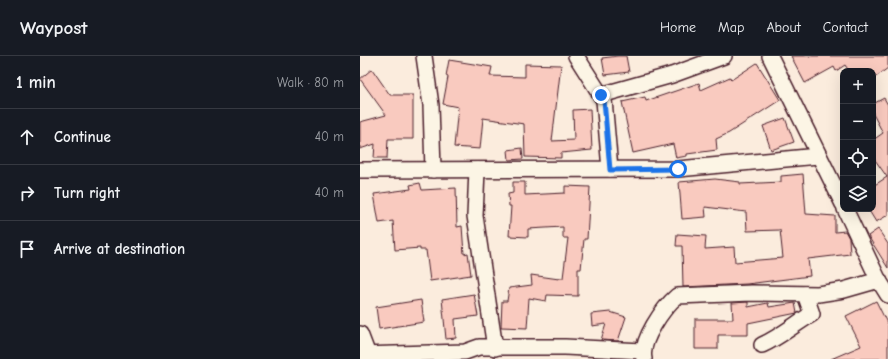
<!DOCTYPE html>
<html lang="en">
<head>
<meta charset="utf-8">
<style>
  :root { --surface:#171b24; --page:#20242c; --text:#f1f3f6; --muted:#9ea1a6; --line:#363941 }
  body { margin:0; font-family:"Comic Neue",sans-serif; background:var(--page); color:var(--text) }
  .controls { position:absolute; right:12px; top:12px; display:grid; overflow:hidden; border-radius:8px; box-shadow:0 4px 16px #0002 }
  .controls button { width:36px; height:36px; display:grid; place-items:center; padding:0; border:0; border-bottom:1px solid var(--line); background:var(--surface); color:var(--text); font:20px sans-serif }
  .stop { position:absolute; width:12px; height:12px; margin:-9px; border:3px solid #1a73e8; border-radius:50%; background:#fff }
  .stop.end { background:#1a73e8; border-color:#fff; box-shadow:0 1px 4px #0008 }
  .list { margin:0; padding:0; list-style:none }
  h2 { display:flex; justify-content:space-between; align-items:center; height:52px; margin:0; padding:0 16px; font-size:17px }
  h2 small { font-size:13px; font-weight:400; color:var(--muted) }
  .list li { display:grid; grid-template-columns:26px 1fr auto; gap:12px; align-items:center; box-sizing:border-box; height:56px; padding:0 16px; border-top:1px solid var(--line) }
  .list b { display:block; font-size:15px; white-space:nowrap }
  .list em { font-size:13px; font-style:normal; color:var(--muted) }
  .icon { flex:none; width:22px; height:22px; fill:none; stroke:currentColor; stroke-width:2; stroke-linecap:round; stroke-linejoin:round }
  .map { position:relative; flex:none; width:528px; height:303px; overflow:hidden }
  header { display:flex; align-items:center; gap:24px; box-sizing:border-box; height:56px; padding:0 20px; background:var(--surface); border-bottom:1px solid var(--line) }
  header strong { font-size:19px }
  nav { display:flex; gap:22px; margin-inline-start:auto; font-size:14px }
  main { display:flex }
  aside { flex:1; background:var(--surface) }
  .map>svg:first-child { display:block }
  .building { fill:#f9cabf; stroke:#4a1f2b }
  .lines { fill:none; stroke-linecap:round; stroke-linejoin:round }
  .minor-casing { stroke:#4a1f2b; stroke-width:18 }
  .minor { stroke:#fcf5e5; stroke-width:15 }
  .route { stroke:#1a73e8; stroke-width:5 }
</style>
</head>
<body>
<header>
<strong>Waypost</strong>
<nav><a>Home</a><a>Map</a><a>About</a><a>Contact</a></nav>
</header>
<main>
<aside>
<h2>1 min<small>Walk · 80 m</small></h2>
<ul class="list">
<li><svg class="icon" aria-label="ahead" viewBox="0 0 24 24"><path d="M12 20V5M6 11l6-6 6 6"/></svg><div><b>Continue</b></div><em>40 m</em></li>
<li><svg class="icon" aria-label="right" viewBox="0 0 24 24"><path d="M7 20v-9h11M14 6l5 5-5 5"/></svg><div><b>Turn right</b></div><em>40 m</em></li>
<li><svg class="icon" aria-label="arrive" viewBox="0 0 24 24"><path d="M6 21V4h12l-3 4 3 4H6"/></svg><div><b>Arrive at destination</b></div></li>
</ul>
</aside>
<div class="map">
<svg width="528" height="303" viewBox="0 0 528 303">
  <rect width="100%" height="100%" fill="#fbecdd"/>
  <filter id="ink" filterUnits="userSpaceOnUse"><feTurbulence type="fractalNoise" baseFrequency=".025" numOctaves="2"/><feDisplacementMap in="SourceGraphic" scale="8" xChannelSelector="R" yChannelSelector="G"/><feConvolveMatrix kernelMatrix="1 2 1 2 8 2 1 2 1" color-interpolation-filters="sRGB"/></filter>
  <g filter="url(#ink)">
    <g class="building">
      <polygon points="258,0 266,0 269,16 245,19 242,2"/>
      <polygon points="431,0 528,0 528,12 513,23 513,15 489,15 485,9 476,15 474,11 445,27"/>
      <polygon points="89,4 132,11 130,20 165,21 165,8 201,9 192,85 214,84 213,54 230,53 232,94 201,97 201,102 165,101 164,68 123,62 120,93 94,91 98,51 83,48 88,21 86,20"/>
      <polygon points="397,7 420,44 369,77 356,83 357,94 327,98 327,100 316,102 313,88 273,97 262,46 285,41 286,45 339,27 341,34 370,21 371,24"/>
      <polygon points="12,13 30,39 53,39 53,83 28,83 27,102 14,102 15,88 0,93 0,66 26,59 0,23"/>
      <polygon points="524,42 528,49 528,159 516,166 508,153 513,153 513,130 527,121 513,101 513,84 523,77 513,58 513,48"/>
      <polygon points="425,62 434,86 411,94 403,70"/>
      <polygon points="162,92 163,103 149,104 148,94"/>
      <polygon points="443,118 446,158 475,160 475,176 485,175 489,182 490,198 448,203 450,220 387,228 323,231 322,190 316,190 317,178 346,180 345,193 374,191 375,206 423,202 420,174 387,175 386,156 345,151 346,161 322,163 319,126 355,123 380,126 380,128 421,126 421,120"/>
      <polygon points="153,126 165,126 165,139 205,137 205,130 230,131 227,183 224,183 221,213 218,213 218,240 187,239 186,245 169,242 167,272 141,271 142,245 147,245 149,232 172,229 171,219 199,223 199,222 203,222 208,182 203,182 203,171 168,173 168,181 149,180 151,150 149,150 148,138 153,137"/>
      <polygon points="60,127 62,134 96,132 97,171 102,170 104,198 108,197 111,219 70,225 66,194 60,194 60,192 35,194 33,165 19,167 14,138 51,133 50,129"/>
      <polygon points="518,173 528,188 528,212 508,180"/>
      <polygon points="114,238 118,260 95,263 96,282 86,283 82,243"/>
      <polygon points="61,244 64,266 19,273 16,251"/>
      <polygon points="516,245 528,269 528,303 471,303 501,290 486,260"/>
      <polygon points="388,246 388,251 408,247 409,251 435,247 437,257 388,267 388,279 358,279 358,293 335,293 335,263 373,263 372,247"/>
      <polygon points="250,256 266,261 258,285 241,284 246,268 232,270 231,258"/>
    </g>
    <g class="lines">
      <defs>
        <g id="minor">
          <polyline points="64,0 71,49 73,114"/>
          <polyline points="216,0 244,44 250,113"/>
          <polyline points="410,0 483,148"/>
          <polyline points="241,39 312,19 364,0"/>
          <polyline points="0,114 318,113 458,100"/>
          <polyline points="117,114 115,160 135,292"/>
          <polyline points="485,153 518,223 528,239"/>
          <polyline points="0,278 8,299"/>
          <path d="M402,289C420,281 435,268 452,258L445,238"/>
          <polyline points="0,299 105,296 119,291 205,291 282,295"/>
          <path d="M284,303C280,285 303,252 317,240L392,237L458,238L484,234L519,224"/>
        </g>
      </defs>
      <use href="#minor" class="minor-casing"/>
      <use href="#minor" class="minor"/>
    </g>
  </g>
  <g class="lines" filter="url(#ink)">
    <polyline class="route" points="241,39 244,44 250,114 318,113"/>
  </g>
</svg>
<div class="controls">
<button>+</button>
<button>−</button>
<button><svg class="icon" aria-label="locate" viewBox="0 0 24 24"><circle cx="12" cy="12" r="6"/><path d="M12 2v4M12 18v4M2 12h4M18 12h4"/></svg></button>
<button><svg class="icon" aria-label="layers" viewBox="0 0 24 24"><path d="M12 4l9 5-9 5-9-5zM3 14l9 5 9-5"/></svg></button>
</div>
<div class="stop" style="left:318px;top:113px"></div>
<div class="stop end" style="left:241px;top:39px"></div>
</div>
</main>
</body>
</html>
